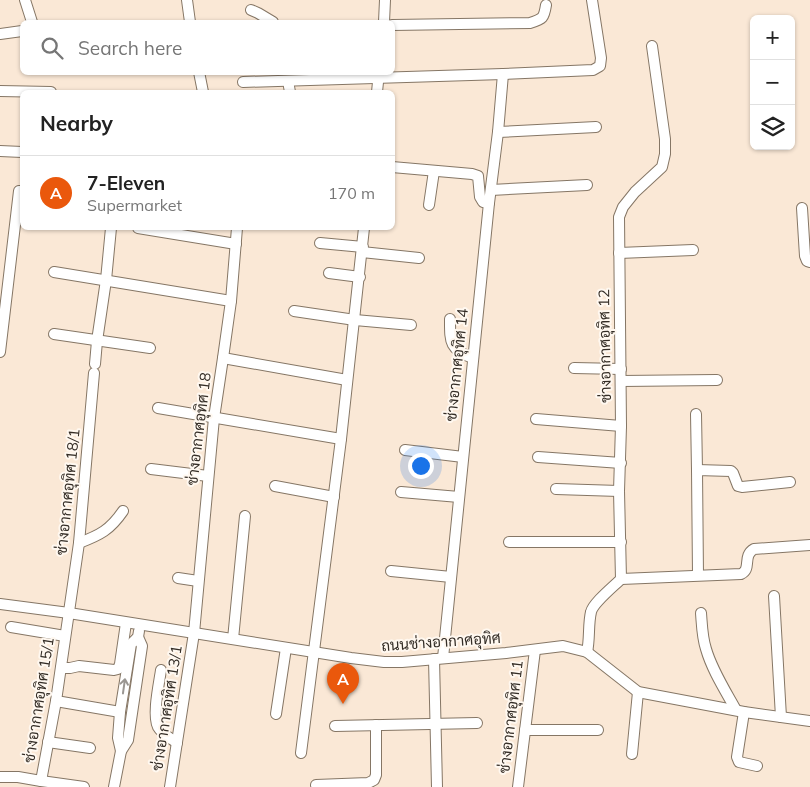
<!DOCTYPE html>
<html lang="en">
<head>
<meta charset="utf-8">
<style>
  :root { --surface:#fff; --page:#f2f2f2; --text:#222; --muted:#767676; --line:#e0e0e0; --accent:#ea580c }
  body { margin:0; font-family:Mulish,Sarabun,sans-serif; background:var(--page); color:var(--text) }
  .controls { position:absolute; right:15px; top:15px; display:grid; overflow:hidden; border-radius:8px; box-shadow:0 1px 4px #0004 }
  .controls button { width:45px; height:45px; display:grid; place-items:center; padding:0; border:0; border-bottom:1px solid var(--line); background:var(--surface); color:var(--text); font:25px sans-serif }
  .you { position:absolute; left:420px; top:465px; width:18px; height:18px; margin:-12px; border:4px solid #fff; border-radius:50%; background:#1a73e8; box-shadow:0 0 0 8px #1a73e833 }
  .badge { display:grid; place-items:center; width:32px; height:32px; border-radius:50%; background:var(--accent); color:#fff; font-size:16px; font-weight:700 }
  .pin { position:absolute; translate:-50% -41px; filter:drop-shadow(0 1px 2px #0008) }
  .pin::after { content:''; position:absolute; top:26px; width:18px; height:15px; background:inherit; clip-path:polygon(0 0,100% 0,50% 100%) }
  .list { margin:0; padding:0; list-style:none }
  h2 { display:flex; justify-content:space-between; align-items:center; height:65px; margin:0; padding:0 20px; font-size:21px }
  h2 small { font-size:16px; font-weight:400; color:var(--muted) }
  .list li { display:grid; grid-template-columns:32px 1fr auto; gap:15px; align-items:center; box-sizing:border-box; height:75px; padding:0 20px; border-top:1px solid var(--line) }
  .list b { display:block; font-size:19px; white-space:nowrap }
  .list p { margin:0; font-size:16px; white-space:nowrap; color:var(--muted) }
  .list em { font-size:16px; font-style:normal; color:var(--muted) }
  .icon { flex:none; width:28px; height:28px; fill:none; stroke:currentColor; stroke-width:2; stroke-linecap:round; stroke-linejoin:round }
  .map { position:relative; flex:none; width:810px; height:787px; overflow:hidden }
  .search { position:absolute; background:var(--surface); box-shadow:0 1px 4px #0004; left:20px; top:20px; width:375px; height:55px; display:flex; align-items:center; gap:12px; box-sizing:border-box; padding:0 18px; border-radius:8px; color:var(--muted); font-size:19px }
  .panel { position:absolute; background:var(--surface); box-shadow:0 1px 4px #0004; left:20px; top:90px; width:375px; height:140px; border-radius:8px }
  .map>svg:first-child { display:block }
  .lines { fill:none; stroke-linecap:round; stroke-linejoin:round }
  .minor-casing { stroke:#857665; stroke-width:12 }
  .minor { stroke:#fff; stroke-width:10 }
  .oneway { stroke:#9a9692 }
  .labels { text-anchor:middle; stroke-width:4; stroke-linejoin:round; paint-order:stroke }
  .street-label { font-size:15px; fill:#342d26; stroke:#fff8f0 }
</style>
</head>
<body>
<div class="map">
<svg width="810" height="787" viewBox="0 0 810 787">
  <rect width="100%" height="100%" fill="#fae8d6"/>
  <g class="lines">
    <defs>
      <g id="minor">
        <polyline points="25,0 32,22"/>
        <polyline points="187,0 190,22"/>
        <polyline points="251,10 258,13 273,22"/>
        <polyline points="384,22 385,0"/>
        <path d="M392,25L530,23C543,19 544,18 546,5"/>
        <polyline points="0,34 22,31"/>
        <polyline points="199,72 203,92"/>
        <polyline points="288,81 290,92"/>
        <polyline points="243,82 503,74 593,70 600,66 601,58 592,0"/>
        <polyline points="0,91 51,92"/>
        <polyline points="377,92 379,72"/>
        <polyline points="498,132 596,127"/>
        <polyline points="0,151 22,152"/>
        <polyline points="392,167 472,174 478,176 480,197 483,202 489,203"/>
        <polyline points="491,190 587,185"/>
        <polyline points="429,205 434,171"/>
        <polyline points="802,208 805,256 807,261 810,262"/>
        <polyline points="138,228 236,244"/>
        <polyline points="320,243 363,247"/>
        <polyline points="362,252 419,258"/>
        <polyline points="619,253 693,250"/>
        <polyline points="54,272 231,301"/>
        <polyline points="329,273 360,277"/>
        <polyline points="294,311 355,320 411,325"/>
        <path d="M450,319C450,341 449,350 473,358"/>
        <polyline points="54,334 150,348"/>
        <polyline points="0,352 19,191"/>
        <polyline points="223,358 347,380"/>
        <polyline points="95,364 97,341 106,280 111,228"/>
        <polyline points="574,368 621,369"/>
        <polyline points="621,381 717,380"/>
        <polyline points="158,408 341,439"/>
        <polyline points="696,414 697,470"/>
        <polyline points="536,419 621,426"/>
        <polyline points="405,450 463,457"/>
        <polyline points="538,457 621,463"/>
        <polyline points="151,469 208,476"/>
        <polyline points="275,486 334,497"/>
        <polyline points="556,489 619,491"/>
        <polyline points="401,492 459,497"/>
        <polyline points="509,542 621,542"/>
        <path d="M79,543C100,535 110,530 123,511"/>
        <polyline points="391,571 451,577"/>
        <polyline points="698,575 697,470 731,471 733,473 738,486 742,487 790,482"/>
        <polyline points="178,578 198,581"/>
        <path d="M621,579L741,574C752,569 742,556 754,549L810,545"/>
        <polyline points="774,596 781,717"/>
        <polyline points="0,604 69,613 351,658 384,662 402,662 506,653 563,646 587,652 638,692 744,712 810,721"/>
        <path d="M701,613C702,625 702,637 706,649C712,670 725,690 736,710"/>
        <polyline points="11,627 65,636"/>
        <polyline points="233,639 245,516"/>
        <path d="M587,652C590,639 588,624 591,612C593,603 614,586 621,579L619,491L621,426L619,217L623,207L635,192L662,167L665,154V139L652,46"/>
        <polyline points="443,658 489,203 498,132 503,74"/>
        <polyline points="434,659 437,787"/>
        <polyline points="61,668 70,668 79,666 114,670 118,669 120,664 126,623"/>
        <path d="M161,670C159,684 152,715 158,727C162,734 170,738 177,743"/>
        <polyline points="56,701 120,712"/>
        <polyline points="744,712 737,757 739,762 757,766"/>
        <polyline points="276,714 286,648"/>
        <polyline points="335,726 477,723"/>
        <polyline points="525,730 598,730"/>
        <polyline points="48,742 90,748"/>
        <polyline points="121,751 118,738 120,712 131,644 138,637 139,631"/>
        <polyline points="301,753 341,439 364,228"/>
        <polyline points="632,754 638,692"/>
        <polyline points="0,777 18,777 41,781 56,701 79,543 94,373"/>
        <polyline points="41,781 84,787"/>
        <polyline points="316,785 368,783 374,780 376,775 376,725"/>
        <polyline points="114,787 121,751 128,740 142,646 138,637"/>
        <polyline points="170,787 194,633 214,418 223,358 231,301 237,228"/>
        <polyline points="518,787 535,650"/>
      </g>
    </defs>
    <use href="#minor" class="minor-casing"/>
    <use href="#minor" class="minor"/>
  </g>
  <defs><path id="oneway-shaft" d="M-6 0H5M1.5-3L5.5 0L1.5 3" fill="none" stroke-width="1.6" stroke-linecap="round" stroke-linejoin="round" transform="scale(1.25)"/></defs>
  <use class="oneway" href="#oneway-shaft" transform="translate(124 686) rotate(-82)"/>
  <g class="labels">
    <g class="street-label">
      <text transform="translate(605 346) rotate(-91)" y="5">ช่างอากาศอุทิศ 12</text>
      <text transform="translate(457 365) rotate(-84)" y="5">ช่างอากาศอุทิศ 14</text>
      <text transform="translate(199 429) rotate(-83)" y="5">ช่างอากาศอุทิศ 18</text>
      <text transform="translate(68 492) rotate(-84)" y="5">ช่างอากาศอุทิศ 18/1</text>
      <text transform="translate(441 642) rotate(-4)" y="5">ถนนช่างอากาศอุทิศ</text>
      <text transform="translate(39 700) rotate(-81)" y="5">ช่างอากาศอุทิศ 15/1</text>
      <text transform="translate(167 708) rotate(-81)" y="5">ช่างอากาศอุทิศ 13/1</text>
      <text transform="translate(511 717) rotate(-83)" y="5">ช่างอากาศอุทิศ 11</text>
    </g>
  </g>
</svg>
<div class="controls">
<button>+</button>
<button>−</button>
<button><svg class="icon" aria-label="layers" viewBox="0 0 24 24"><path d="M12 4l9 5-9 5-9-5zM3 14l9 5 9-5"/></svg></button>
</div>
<div class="you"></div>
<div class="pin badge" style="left:343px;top:704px">A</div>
<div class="search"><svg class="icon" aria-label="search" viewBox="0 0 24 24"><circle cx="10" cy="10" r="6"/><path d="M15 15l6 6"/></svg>Search here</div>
<section class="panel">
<h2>Nearby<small></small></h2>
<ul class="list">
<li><span class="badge">A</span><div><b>7-Eleven</b><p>Supermarket</p></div><em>170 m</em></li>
</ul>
</section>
</div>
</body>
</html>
